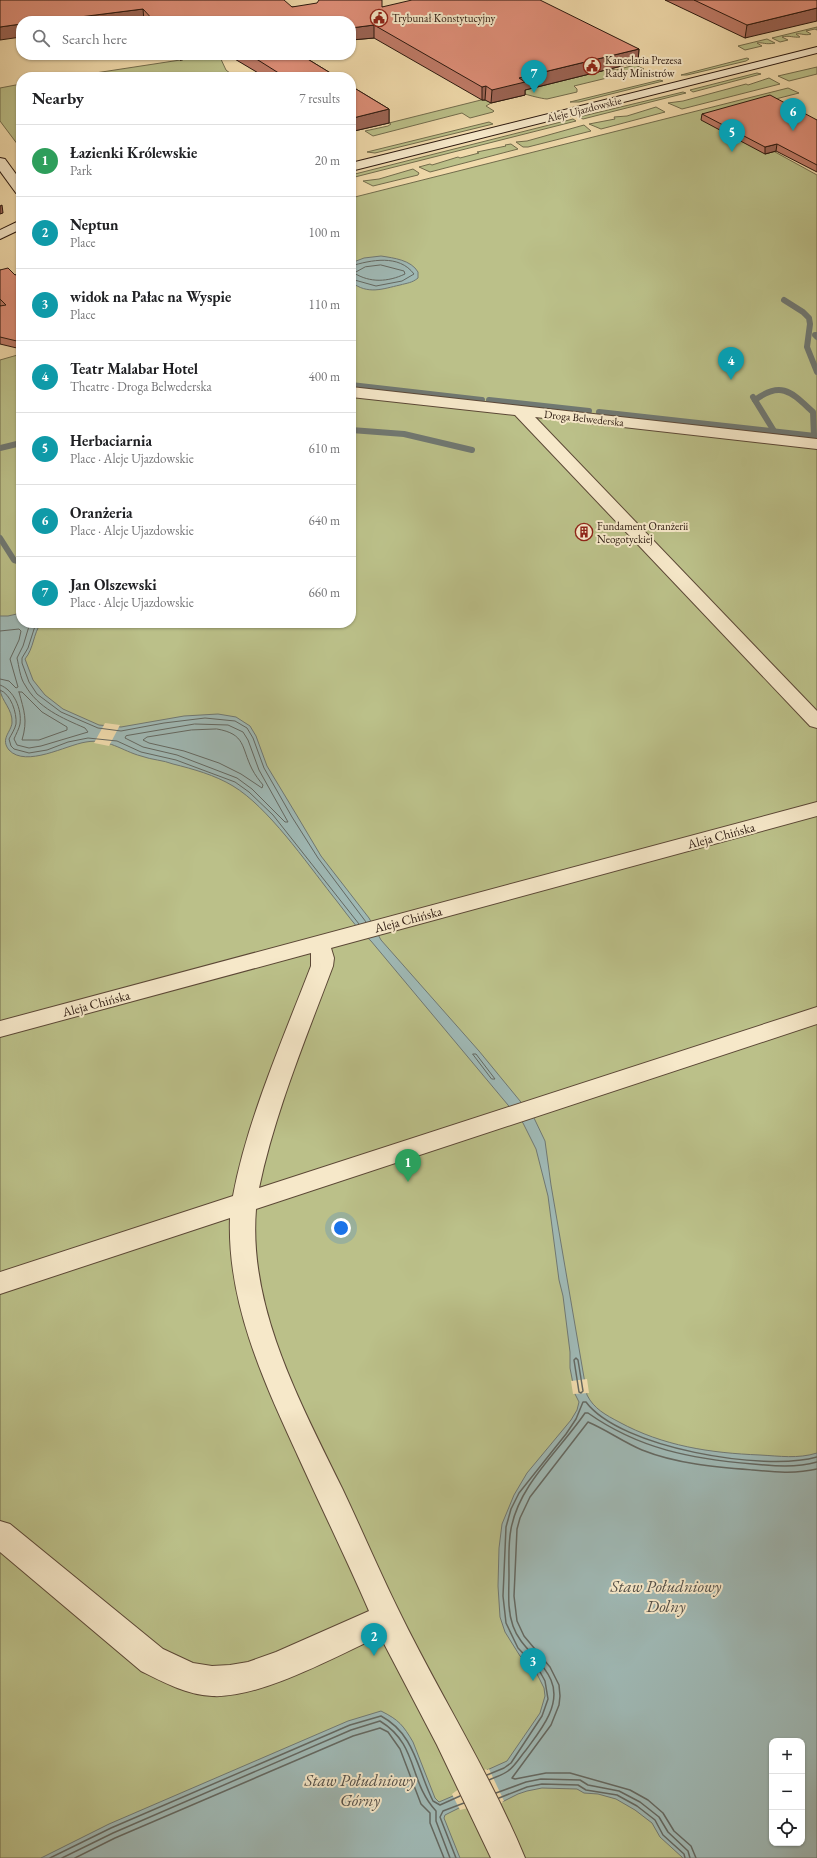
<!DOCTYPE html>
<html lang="en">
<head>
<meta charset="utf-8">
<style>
  :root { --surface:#fff; --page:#f6f6f6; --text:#202124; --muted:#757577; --line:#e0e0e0; --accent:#db2777 }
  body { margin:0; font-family:"EB Garamond",serif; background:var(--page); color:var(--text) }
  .controls { position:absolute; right:12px; bottom:12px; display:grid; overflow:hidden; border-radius:8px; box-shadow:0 1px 3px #0004 }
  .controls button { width:36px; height:36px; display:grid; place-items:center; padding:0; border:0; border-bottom:1px solid var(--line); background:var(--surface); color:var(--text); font:20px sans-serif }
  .you { position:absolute; left:341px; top:1228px; width:14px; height:14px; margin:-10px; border:3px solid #fff; border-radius:50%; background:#1a73e8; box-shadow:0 0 0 6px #1a73e833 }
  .badge { display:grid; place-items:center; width:26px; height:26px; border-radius:50%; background:var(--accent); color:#fff; font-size:13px; font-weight:700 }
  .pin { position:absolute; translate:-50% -33px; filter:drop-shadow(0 1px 2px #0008) }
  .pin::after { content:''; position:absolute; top:21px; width:14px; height:12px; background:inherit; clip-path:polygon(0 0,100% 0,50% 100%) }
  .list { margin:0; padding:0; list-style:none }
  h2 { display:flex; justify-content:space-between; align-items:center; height:52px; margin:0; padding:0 16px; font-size:17px }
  h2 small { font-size:13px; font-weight:400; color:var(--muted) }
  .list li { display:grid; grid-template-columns:26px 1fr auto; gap:12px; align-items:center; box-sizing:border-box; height:72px; padding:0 16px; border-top:1px solid var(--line) }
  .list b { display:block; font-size:15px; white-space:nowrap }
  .list p { margin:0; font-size:13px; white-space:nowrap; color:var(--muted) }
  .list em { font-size:13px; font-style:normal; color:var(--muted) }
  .icon { flex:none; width:22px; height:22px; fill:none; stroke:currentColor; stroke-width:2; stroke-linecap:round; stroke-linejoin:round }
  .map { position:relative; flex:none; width:817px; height:1858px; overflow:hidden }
  .search { position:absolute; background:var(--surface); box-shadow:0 1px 3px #0004; left:16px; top:16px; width:340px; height:44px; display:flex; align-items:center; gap:10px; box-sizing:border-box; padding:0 14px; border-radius:16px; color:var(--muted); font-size:15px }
  .panel { position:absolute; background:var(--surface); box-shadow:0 1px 3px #0004; left:16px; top:72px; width:340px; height:556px; border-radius:16px }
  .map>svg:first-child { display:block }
  .green { fill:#bbc089; stroke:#726c4c; fill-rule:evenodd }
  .water { fill:#9fb8b4; stroke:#707872; fill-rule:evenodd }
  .pier { fill:#f1dbac }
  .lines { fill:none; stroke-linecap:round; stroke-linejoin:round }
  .shore-far1 { stroke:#646861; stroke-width:1 }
  .shore { stroke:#646861; stroke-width:1.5 }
  .stream { stroke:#707872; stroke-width:6 }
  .street-casing { stroke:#5c4836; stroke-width:2 }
  .secondary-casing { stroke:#2a170e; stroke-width:2 }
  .street { fill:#f6e8c9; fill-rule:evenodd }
  .secondary { fill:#f6e8c9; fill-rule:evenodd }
  .wall { fill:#c07b68; stroke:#2a170e }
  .shaded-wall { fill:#9c6455; stroke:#2a170e }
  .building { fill:#df8f79; stroke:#2a170e }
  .labels { text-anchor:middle; stroke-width:4; stroke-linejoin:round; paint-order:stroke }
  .far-poi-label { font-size:11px; fill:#2a170e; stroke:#f6e8c9; text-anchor:start }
  .far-street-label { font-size:11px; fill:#2a170e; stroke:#f6e8c9 }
  .street-label { font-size:13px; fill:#2a170e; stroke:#f6e8c9 }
  .near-water-label { font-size:17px; font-style:italic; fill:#534f48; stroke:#f6e8c9 }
</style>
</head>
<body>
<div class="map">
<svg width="817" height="1858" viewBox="0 0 817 1858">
  <rect width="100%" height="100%" fill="#f1dbac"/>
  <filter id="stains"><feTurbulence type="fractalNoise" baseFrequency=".005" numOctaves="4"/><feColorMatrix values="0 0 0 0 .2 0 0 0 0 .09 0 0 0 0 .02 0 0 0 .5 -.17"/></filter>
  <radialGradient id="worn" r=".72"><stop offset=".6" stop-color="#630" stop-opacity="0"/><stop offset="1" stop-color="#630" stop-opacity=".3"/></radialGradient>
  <g class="green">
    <path d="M817,27V30L815,29L806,31L811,34C805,36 801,33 796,34L800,37C794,38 789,35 782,37L788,40L780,42L772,38Z"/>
    <path d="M767,39L775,43C765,45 763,42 757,43L762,46L745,50L738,46Z"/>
    <polygon points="213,55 219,55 226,70 235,77 69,77"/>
    <polygon points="747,58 749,59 746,61 687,75 681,75"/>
    <path d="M635,65L644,69L574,86L577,89V92L547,99C543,99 522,94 518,91L609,69L616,70Z"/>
    <polygon points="817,67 817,74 789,81 778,76"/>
    <polygon points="757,73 761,74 693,92 690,90"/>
    <polygon points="769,78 780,84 682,109 668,103 683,101 746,84 748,85"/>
    <polygon points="660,80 663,81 579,102 570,102"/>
    <polygon points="21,84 21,149 0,121 0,88"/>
    <path d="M788,88L799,93L764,102L735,130L817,175V1858H0V360L21,354V623H351V198ZM772,1741H802V1843H772Z"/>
    <polygon points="683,92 686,93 583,119 579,117"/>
    <polygon points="485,99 491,103 486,106 494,111 493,112 470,118 462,113 373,136 365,131 388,126 391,124 389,123"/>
    <polygon points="656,107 665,112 601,129 589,124 615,119 614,117 627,116"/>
    <polygon points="573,119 576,121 351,178 351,175"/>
    <polygon points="489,122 493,124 375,153 367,152"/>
    <polygon points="584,125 591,131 528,147 523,147 516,142 527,141"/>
    <polygon points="511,144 518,149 430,172 419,167 430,164 432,165 458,157 460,158 479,153 477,152 506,146 505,145"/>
    <polygon points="413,169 419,173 418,175 373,186 363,181 379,179"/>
  </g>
  <g class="water">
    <path d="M381,256C394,258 411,260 418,272V278C412,283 407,283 400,285C382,289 368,295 351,282V263L364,258Z"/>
    <path d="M21,613V623H41C33,634 34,648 25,659L33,680L45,695L63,709L99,725L121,727L184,716L218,714L236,717L250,726L256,736L267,766L296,814L321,856L369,918L381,940L479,1051L534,1118L545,1141L551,1185L587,1395C594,1409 606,1415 619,1422C663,1446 710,1453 760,1455C779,1456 798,1459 817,1453V1858H683L660,1837L652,1823L635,1810L616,1799L598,1794L584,1793L577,1789L542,1788L527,1791L518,1794L502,1802L459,1808L445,1815L444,1818L460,1858H41L109,1824L348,1721L381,1711C399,1720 403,1725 413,1742L435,1798L439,1802L453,1796L487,1770L507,1761L540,1713L545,1696L544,1688L535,1670L520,1656L505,1632L500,1617L498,1586L499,1548L502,1524L514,1495L527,1473L571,1420L577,1410L579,1402L575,1394L570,1368V1352L563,1296L559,1280L548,1196L536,1149L523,1123L371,941C355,927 345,911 332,895C306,862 268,807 233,786C215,775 193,769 173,764C163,760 152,760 141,756C122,751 108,738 86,742C66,745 26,768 9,750C0,739 11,732 12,723C13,709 1,701 0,689C0,665 0,640 0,616H8ZM772,1741H802V1843H772Z"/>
  </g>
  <g class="pier">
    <polygon points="105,723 120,725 109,746 94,743"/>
    <polygon points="587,1379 589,1393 573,1394 571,1381"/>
    <polygon points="486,1769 487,1770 489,1769 504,1801 502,1802 503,1803 480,1805 460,1810 452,1794"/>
  </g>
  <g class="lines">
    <g class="shore-far1">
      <path d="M381,265L404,271L405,274C388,282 370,283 354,273L365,267Z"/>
      <path d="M351,266C371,260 399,254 414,274L402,281L376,286L351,279"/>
      <polyline points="36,623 28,648 22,658 22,663 29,682 37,694 61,712 98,728 121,731 164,723 205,718 235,721 247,728 253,738 264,768 292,817 318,858 366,922"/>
      <polyline points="0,631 19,629 21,631 19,640 10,659 18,687 16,688 9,681 0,679"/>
      <path d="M0,685C14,690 22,709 20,724C19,729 16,734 14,739L17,745L29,748L41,746L88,732L85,728C62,718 38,708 25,685C20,678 19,666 17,658L23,646L30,623"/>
      <path d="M0,690C11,694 17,713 16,724C15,729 11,735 9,739L11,746L14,749L29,753L47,750L68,742L88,738L117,741L141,752L176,760L235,782L249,792L273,815L359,924"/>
      <path d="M19,692H22L42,712L67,727V730L39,740H22C28,720 24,711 19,692Z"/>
      <polygon points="195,724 228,725 243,732 248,740 259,770 288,822 285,822 252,789 237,778 177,755 143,747 125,738 126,736"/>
      <path d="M217,729C246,734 241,747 252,769C255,775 259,780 263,785L262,788L241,774L219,763L184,751L149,743L143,740L147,737L191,730Z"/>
      <polygon points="473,1054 476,1054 495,1079 492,1079"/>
    </g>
    <g class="shore">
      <polygon points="576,1358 578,1360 583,1391 581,1393 579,1392 574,1360"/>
      <path d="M487,1775L504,1768L511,1763L542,1716L548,1699L545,1681L539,1670L518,1648L506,1623L503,1596L506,1527L511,1509L519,1493L566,1434L576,1419L583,1402H586C620,1448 765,1472 817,1457"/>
      <path d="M489,1780C495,1777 503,1775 508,1771C515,1766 520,1757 526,1750C540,1731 562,1705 551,1680C542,1659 520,1647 513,1626C507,1609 509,1592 509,1575C509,1560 508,1544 511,1529C519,1484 560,1450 585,1413H588C639,1449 692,1459 753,1464C774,1466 796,1468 817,1462"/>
      <polyline points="496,1793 526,1782 541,1779 580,1780 588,1785 619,1791 640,1802 659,1817 668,1832 688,1851 690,1858"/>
      <polyline points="499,1798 527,1787 542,1784 578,1785 586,1790 617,1795 637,1806 655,1820 663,1835 684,1854 685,1858"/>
      <path d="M50,1858L111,1828L350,1725L381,1716C415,1734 417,1769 433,1801L440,1805L460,1796"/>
      <path d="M62,1858L113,1833L351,1730L380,1721C419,1745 408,1781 436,1811V1821L450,1858"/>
      <polyline points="75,1858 115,1838 353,1736 380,1728 388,1732 400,1749 421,1804 430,1813 430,1823 444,1858"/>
      <polyline points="456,1858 440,1817 443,1811 464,1803"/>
      <path d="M696,1858L691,1846L674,1831L663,1813L648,1800L630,1790L570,1773H546L515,1779L512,1778L551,1725L559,1705L560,1696L559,1685L550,1667L524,1636L517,1621L514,1596L517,1529L520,1518L530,1497L588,1422C607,1430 623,1442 642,1450C677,1464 716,1467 753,1470C774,1472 796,1474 817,1469"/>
    </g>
    <g class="stream">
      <polyline points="784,300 803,312 809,318 810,324 807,347 817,372"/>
      <polyline points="817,335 815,335 817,337"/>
      <polyline points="351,385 482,400"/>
      <polyline points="753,397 774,431"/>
      <polyline points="489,400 589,411"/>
      <path d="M755,400C782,380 792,393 813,412L814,436"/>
      <polyline points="599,412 815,436"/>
      <polyline points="351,430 404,434 472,450"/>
      <polyline points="0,448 21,443"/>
      <polyline points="0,538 14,560 21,562"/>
    </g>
    <defs>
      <g id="street">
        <polygon points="351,387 817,439 817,449 535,417 817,711 817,728 810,726 515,415 351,397"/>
        <path d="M817,802V816L331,948L334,958L333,966C306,1038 275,1112 259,1188L817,1007V1024L256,1209C248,1307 300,1402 342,1488C361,1528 378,1568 397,1607C438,1692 489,1771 525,1858H491L437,1745L380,1636C337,1656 259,1699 212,1696C187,1695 163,1682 141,1671L0,1552V1521L10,1524L163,1649L193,1663L212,1666L230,1665L248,1662L276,1652L369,1611C346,1558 321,1507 297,1454C263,1380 227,1302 230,1218L0,1294V1272L233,1196C247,1120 283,1039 311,966V953L0,1037V1021Z"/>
      </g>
      <g id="secondary">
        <polygon points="817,47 817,53 351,171 351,163"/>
        <polygon points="0,158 5,159 21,181 21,194 16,193 0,171"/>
        <polygon points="21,220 21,229 0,239 0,230"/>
      </g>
    </defs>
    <use href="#street" class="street-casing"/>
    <use href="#secondary" class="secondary-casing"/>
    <use href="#street" class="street"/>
    <use href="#secondary" class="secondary"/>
  </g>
  <g class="wall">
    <polygon points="0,0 292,7 382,7 639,49 638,62 525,90 525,95 491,103 485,100 482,100 374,38 351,40 351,21 21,21"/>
    <polygon points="665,0 817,0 745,38"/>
    <polygon points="175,55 214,55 180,60"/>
    <polygon points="228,55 301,55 337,77 265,77"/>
    <polygon points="351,86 389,109 389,123 354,131 351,129"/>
    <polygon points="702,114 817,120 817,172 776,151 765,154 701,120"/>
    <polygon points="0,270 15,275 21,273 21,349 0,344 0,306 1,306 0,305"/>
  </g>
  <g class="shaded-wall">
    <polygon points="817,8 817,21 745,38 747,25"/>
    <polygon points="143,9 144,21 48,21"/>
    <polygon points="21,24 21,37 0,40 0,27"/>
    <polygon points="374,25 374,38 351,40 351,28"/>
    <polygon points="639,49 638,62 525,90 525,95 491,103 492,90 519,78"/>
    <polygon points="179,55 214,55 180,60"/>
    <polygon points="486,86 485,100 482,100 482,87"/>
    <polygon points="389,109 389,123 354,131 353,118"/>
    <polygon points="777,144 776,151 765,154 765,147"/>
    <polygon points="2,205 3,213 0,214 0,206"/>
  </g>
  <g class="building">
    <polygon points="0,0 284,0 292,7 317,3 319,0 382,0 382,7 412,0 540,0 639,49 519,78 525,82 492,90 486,86 482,87 374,25 351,28 351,21 154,21 143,9 48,21 21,21 21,24 0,27"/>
    <polygon points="694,0 817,0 817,8 747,25"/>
    <polygon points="250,55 301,55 337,77 285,77"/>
    <polygon points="351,86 389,109 353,118 351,116"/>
    <polygon points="770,95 817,120 817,165 777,144 765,147 702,114"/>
    <polygon points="8,268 15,275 21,273 21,342 0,337 0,306 6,305 0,299 0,270"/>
  </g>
  <defs>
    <symbol id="civic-ring" viewBox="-11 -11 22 22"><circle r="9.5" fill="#f6e8c9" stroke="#8f2418" stroke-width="1.5"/><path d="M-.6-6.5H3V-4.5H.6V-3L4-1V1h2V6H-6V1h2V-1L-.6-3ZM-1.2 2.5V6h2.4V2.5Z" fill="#8f2418"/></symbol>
    <symbol id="building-ring" viewBox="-11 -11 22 22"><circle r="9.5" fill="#f6e8c9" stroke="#8f2418" stroke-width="1.5"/><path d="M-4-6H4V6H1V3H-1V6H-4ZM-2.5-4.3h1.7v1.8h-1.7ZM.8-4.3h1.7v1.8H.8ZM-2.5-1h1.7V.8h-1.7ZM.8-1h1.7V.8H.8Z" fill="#8f2418"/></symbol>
  </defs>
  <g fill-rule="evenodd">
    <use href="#civic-ring" x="369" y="8" width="20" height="20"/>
    <use href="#civic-ring" x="582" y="56" width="20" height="20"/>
    <use href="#building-ring" x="574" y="522" width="20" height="20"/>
  </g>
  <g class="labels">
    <g class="far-poi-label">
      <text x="392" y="22">Trybunał Konstytucyjny</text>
      <text x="605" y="64">Kancelaria Prezesa<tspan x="605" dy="13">Rady Ministrów</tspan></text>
      <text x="597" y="530">Fundament Oranżerii<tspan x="597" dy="13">Neogotyckiej</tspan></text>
    </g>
    <g class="far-street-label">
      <text transform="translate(584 109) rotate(-14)" y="4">Aleje Ujazdowskie</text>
      <text transform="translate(584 418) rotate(6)" y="4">Droga Belwederska</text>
    </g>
    <g class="street-label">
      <text transform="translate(721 835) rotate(-15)" y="5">Aleja Chińska</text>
      <text transform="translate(408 919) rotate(-15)" y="5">Aleja Chińska</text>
      <text transform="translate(96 1003) rotate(-15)" y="5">Aleja Chińska</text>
    </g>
    <g class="near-water-label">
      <text x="666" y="1592">Staw Południowy<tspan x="666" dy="20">Dolny</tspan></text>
      <text x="360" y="1786">Staw Południowy<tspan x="360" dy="20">Górny</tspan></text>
    </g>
  </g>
  <rect width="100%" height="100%" filter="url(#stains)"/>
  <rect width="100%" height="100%" fill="url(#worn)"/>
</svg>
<div class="controls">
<button>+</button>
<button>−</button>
<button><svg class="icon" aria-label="locate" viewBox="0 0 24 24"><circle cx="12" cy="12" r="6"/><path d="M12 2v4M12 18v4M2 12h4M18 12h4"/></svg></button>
</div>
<div class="you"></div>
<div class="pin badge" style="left:408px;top:1182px;background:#2e9e5b">1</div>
<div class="pin badge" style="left:374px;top:1656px;background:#0f9aa8">2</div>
<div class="pin badge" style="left:533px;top:1681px;background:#0f9aa8">3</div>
<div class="pin badge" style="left:731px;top:380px;background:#0f9aa8">4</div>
<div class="pin badge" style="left:732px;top:152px;background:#0f9aa8">5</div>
<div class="pin badge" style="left:793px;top:131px;background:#0f9aa8">6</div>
<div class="pin badge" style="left:534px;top:93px;background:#0f9aa8">7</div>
<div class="search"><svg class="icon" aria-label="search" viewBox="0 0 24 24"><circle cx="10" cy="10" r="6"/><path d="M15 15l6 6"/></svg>Search here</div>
<section class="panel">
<h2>Nearby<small>7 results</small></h2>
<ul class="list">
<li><span class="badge" style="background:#2e9e5b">1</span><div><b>Łazienki Królewskie</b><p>Park</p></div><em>20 m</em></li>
<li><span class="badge" style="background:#0f9aa8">2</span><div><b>Neptun</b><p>Place</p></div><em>100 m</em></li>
<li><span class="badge" style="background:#0f9aa8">3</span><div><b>widok na Pałac na Wyspie</b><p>Place</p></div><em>110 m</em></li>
<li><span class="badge" style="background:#0f9aa8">4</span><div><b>Teatr Malabar Hotel</b><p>Theatre · Droga Belwederska</p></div><em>400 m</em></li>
<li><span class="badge" style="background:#0f9aa8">5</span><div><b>Herbaciarnia</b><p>Place · Aleje Ujazdowskie</p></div><em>610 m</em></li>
<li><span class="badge" style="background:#0f9aa8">6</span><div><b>Oranżeria</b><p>Place · Aleje Ujazdowskie</p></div><em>640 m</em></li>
<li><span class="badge" style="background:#0f9aa8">7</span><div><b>Jan Olszewski</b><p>Place · Aleje Ujazdowskie</p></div><em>660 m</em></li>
</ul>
</section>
</div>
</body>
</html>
